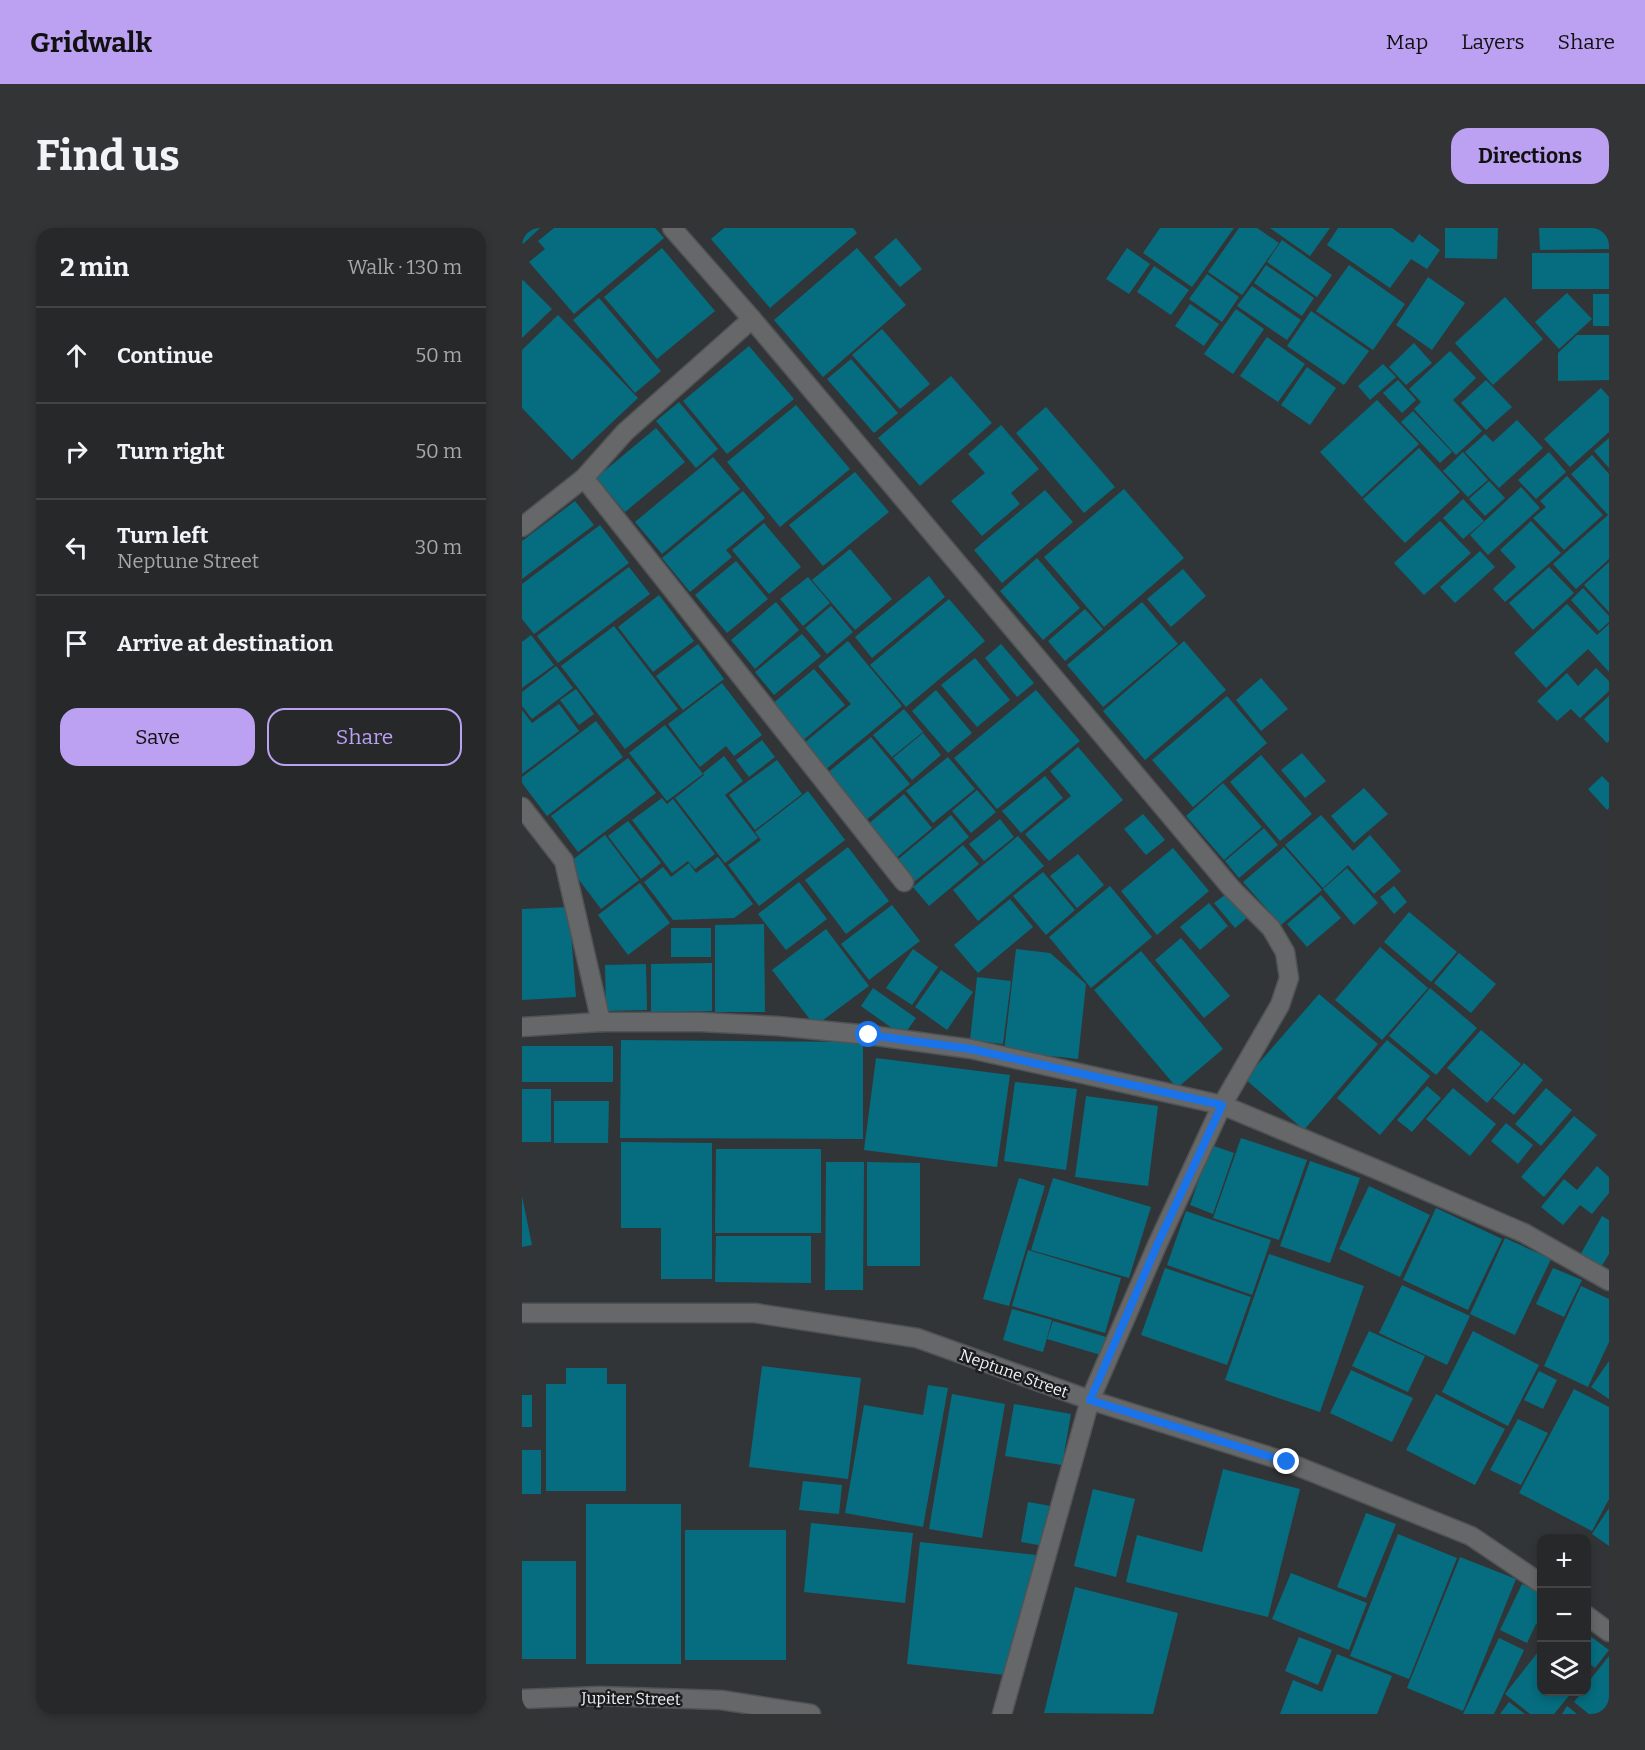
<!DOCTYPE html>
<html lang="en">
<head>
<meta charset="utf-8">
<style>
  :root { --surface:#262829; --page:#323435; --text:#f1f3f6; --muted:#a4a6a8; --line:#424446; --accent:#bca0f2 }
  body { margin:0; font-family:Bitter,serif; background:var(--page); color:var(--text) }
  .controls { position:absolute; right:18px; bottom:18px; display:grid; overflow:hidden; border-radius:12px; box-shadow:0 3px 9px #0003 }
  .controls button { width:54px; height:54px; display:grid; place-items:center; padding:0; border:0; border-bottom:2px solid var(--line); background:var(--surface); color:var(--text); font:30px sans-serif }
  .stop { position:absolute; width:18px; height:18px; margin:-14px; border:4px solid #1a73e8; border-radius:50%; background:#fff }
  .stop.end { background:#1a73e8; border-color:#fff; box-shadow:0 2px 6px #0008 }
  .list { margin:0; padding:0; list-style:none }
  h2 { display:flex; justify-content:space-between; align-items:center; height:78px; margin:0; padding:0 24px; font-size:26px }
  h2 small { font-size:20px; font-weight:400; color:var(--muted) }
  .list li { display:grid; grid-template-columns:39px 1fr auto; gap:18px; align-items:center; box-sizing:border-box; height:96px; padding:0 24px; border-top:2px solid var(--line) }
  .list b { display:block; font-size:22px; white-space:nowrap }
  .list p { margin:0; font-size:20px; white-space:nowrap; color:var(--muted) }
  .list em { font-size:20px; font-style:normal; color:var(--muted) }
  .actions { display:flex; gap:12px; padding:18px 24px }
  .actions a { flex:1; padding:14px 0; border:2px solid var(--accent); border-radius:18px; text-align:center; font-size:21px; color:var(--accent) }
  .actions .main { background:var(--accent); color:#111 }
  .icon { flex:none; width:33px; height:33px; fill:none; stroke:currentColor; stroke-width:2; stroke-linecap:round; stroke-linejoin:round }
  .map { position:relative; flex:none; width:1087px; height:1486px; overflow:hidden; border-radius:18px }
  header { display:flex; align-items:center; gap:36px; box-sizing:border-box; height:84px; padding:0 30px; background:var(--accent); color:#111 }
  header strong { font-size:28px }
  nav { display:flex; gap:33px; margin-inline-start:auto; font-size:21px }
  .intro { display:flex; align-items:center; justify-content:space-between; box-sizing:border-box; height:144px; padding:0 36px }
  h1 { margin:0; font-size:42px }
  .button { padding:15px 27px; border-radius:18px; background:var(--accent); color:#111; font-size:21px; font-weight:700 }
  main { display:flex; gap:36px; padding:0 36px }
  aside { flex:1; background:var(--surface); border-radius:18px; box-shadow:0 3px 9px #0003 }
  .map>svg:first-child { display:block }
  .building { fill:#056d7f }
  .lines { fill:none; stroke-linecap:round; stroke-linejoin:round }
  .street-casing { stroke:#505355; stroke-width:21 }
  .street { stroke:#666769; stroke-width:18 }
  .route { stroke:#1a73e8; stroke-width:8 }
  .labels { text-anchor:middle; stroke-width:5; stroke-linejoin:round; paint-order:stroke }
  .street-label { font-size:16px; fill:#eff1f3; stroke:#1b1c1d }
</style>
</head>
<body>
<header>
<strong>Gridwalk</strong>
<nav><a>Map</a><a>Layers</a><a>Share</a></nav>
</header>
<div class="intro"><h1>Find us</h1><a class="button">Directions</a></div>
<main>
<aside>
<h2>2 min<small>Walk · 130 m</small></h2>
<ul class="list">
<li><svg class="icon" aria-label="ahead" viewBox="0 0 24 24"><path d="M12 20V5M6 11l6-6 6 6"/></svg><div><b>Continue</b></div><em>50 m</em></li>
<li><svg class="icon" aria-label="right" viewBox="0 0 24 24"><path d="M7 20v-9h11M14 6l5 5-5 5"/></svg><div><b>Turn right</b></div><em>50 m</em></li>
<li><svg class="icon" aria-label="left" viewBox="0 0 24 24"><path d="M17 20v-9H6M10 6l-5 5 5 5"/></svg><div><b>Turn left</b><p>Neptune Street</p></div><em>30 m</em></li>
<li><svg class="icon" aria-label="arrive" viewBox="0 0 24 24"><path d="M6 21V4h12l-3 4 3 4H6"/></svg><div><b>Arrive at destination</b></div></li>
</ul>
<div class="actions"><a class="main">Save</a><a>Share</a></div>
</aside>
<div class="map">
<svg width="1087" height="1486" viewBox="0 0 1087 1486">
  <rect width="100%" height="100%" fill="#323537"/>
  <g class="building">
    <polygon points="0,0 18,0 1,16 0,14"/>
    <polygon points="32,0 133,0 142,10 52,86 7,34 23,21 16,13"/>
    <polygon points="202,0 331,0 335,5 248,80 189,11"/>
    <polygon points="638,0 712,0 670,59 621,25"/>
    <polygon points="717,0 735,0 757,15 720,67 686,44"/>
    <polygon points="748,0 808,0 788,28"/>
    <polygon points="816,0 870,0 891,15 897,6 918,22 905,41 889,31 868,60 805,17"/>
    <polygon points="923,0 976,0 975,31 923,30"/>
    <polygon points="1017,0 1087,0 1087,21 1018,22"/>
    <polygon points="374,10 400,41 378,59 352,29"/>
    <polygon points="760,12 810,47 795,69 745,34"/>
    <polygon points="140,20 193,83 135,131 82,69"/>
    <polygon points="335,20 384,77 301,149 252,92"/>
    <polygon points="605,20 628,36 607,66 584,51"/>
    <rect x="1010" y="25" width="77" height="36"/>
    <polygon points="744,37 792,70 780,88 732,55"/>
    <polygon points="827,37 883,76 851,122 794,83"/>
    <polygon points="632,38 667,62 649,87 615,64"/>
    <polygon points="685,46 717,69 700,94 667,71"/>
    <polygon points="906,49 943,75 910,122 874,97"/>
    <polygon points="1,52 30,81 0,110 0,53"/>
    <polygon points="730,58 779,92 765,112 715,78"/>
    <polygon points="1045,65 1070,91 1037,121 1013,94"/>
    <rect x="1071" y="66" width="16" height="32"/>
    <polygon points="983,69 1021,111 971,157 933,115"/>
    <polygon points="77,70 139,143 113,165 51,92"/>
    <polygon points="668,76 697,96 682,118 653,98"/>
    <polygon points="714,81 742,101 711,146 682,126"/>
    <polygon points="789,83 847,123 822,157 765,118"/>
    <polygon points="36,87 116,170 50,232 0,180 0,122"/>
    <polygon points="360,101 408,156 378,181 330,127"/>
    <polygon points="1055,107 1087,107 1087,152 1036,153 1036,125"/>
    <polygon points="745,109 783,136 756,174 718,148"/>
    <polygon points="892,115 910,135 884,157 867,139"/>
    <polygon points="227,118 272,171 205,226 161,173"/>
    <polygon points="928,123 954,150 931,172 960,203 934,227 892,181 899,174 887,161"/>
    <polygon points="329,131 376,185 352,205 305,151"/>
    <polygon points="861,136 874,149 848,172 836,158"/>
    <polygon points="785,139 814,160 788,197 759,177"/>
    <polygon points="429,148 470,195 398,258 356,210"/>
    <polygon points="876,152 894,172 880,185 861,165"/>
    <polygon points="964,152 990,179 964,202 939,175"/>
    <polygon points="1079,160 1087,169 1087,204 1048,239 1022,211"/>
    <polygon points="855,172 897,216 840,269 798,224"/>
    <polygon points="157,174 196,221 174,240 134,193"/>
    <polygon points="274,177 328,241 258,299 205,234"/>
    <polygon points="524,179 593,259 562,285 494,205"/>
    <polygon points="891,183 930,224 918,235 879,194"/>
    <polygon points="995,192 1021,220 977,260 943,224 963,206 971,214"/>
    <polygon points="479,197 517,241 489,265 498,276 460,308 429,273 463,245 446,226"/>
    <polygon points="134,200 163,234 103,284 74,250"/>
    <polygon points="1087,210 1087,240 1072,223"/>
    <polygon points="897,220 938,264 883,315 841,271"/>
    <polygon points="941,224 966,252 946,269 921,243"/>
    <polygon points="1027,224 1044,244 1014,271 996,252"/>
    <polygon points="1070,227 1087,246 1087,331 1054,361 1031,336 1086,287 1049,246"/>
    <polygon points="191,229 218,261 140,326 113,294"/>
    <polygon points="333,244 367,284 301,338 267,297"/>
    <polygon points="1045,248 1081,287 1042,322 1011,290 1024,279 1018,273"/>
    <polygon points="967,253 983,270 963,288 947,271"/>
    <polygon points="999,259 1018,280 966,327 948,307"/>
    <polygon points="602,261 662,330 582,399 522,329"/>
    <polygon points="523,262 551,294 480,355 452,322"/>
    <polygon points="221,263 243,290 204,322 210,329 168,364 140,330"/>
    <polygon points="941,271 962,293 941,311 921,290"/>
    <polygon points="53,273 72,297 0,351 0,313"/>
    <polygon points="918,293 949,325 902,367 872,335"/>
    <polygon points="1009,293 1039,325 983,374 971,361 994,339 978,322"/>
    <polygon points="242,295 279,339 247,366 210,322"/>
    <polygon points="78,297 107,335 12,406 0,391 0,356"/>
    <polygon points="328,321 370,371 333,402 290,352"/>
    <polygon points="958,323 973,339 933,375 918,359"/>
    <polygon points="515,330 558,380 521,412 478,363"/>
    <polygon points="214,333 246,371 205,405 173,367"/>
    <polygon points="1087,334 1087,384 1062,357"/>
    <polygon points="107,339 128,366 36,435 15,408"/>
    <polygon points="1027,339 1052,365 1011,402 987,375"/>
    <polygon points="661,341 684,368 649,399 625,371"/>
    <polygon points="407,348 423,369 350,430 333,409"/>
    <polygon points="286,349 308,375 281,398 258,371"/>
    <polygon points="1061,360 1087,388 1087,394 1077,403 1049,372"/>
    <polygon points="137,367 172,413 131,444 96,399"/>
    <polygon points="427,371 463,413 384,479 348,437"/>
    <polygon points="254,374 277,402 233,441 209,412"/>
    <polygon points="620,374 656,416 581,479 545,437"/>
    <polygon points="1045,376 1075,407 1087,396 1087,444 1066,421 1024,460 992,425"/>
    <polygon points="309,378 331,404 305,426 283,400"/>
    <polygon points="563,381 581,401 543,433 526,413"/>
    <polygon points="92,398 156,481 103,521 39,438"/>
    <polygon points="280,406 299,428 252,467 233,444"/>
    <polygon points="9,407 32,437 0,460 0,414"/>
    <polygon points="326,413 380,478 303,542 281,516 329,476 296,438"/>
    <polygon points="662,413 704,462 623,532 581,483"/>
    <polygon points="176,416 202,451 161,482 134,448"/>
    <polygon points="479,416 512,455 495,469 463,430"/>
    <polygon points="453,430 488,472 455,499 419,457"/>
    <polygon points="34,438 51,460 10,491 0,478 0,464"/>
    <polygon points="1074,440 1087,453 1087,463 1058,490 1049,481 1035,493 1015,473 1045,445 1056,458"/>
    <polygon points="292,441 323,477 279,514 249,477"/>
    <polygon points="739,450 766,481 739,503 714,472"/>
    <polygon points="200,455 240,507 212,528 204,518 178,539 146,496"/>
    <polygon points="54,461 72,486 57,497 38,472"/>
    <polygon points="414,462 450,505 426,525 390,483"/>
    <polygon points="514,462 558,513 475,581 432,530"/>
    <polygon points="705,468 745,515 671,579 630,532"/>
    <polygon points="1087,468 1087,513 1085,515 1062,491"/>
    <polygon points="37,476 57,503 0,546 0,482 10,495"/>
    <polygon points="382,481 401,504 370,529 351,507"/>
    <polygon points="74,493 101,529 25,588 0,555 0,549"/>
    <polygon points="143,497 181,546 145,573 107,525"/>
    <polygon points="401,505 419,527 390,552 371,530"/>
    <polygon points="349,509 388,556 343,593 304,546"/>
    <polygon points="240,512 253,529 227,549 214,532"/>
    <polygon points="556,519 601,572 527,633 503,606 549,568 528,543"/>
    <polygon points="780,525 804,553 783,570 759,542"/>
    <polygon points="739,527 790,586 758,613 708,554"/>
    <polygon points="202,528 221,553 203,567 236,610 203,635 153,570 182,547 181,545"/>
    <polygon points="426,529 453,561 411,595 384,563"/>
    <polygon points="106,530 134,565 56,624 29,588"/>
    <polygon points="255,532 280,566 233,602 207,567"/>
    <polygon points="523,548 541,570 499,605 480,583"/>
    <polygon points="1080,548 1087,555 1087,580 1085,582 1066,561"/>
    <polygon points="701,555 740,599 702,632 664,588"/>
    <polygon points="842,560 866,586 832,615 809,588"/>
    <polygon points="455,562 474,584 449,605 430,583"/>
    <polygon points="286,563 323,612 237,678 206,637 239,612 233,604"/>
    <polygon points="382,566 410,600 374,630 345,597"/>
    <polygon points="140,570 145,576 151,571 193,626 173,641 166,633 150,645 110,592"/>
    <polygon points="621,586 643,612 624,627 602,601"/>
    <polygon points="429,587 447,609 392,654 374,633"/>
    <polygon points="799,587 831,623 848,607 879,643 852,666 826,637 801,660 763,617"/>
    <polygon points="478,591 492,609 462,633 447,616"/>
    <polygon points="106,593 139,635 119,651 86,608"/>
    <polygon points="742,600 756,617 717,650 703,633"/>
    <polygon points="83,607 117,652 79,681 45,636"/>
    <polygon points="496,608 522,638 456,693 431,662"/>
    <polygon points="441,617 457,636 407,678 391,659"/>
    <polygon points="326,619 367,673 324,706 283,652"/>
    <polygon points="762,619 800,662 759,697 721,654"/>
    <polygon points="651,620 687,663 635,707 599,663"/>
    <polygon points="556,626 582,657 555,680 528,648"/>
    <polygon points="196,629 231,676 212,690 151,692 122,654 141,639 149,649 167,635 174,645"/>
    <polygon points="825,640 856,675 832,697 801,661"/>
    <polygon points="521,644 553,682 524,707 491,668"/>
    <polygon points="277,654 305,691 264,722 236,686"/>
    <polygon points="118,655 148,695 106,727 76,687"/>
    <polygon points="588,658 630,709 569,760 527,709"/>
    <polygon points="872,658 885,674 872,686 858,669"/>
    <polygon points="707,664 727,688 713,700 692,675"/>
    <polygon points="799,667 819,690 785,719 765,696"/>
    <polygon points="488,671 511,699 456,745 432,717"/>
    <polygon points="687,675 706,698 678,722 658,699"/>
    <polygon points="370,677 398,713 347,752 319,716"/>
    <polygon points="47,679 54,769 0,772 0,681"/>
    <polygon points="887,684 935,724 909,754 862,714"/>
    <polygon points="242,696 243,784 193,784 193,697"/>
    <rect x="149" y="700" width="40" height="29"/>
    <polygon points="304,701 347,758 293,798 250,742"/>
    <polygon points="659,710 708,768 682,790 633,732"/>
    <polygon points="858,719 906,760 860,812 813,772"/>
    <polygon points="391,721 416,739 390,777 364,760"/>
    <polygon points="494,721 528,725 564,756 556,831 482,823"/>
    <polygon points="619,723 701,821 655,860 572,762"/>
    <polygon points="937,725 974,756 949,785 912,755"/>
    <polygon points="190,735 190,783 129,784 129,736"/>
    <polygon points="124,736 125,782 84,783 83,737"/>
    <polygon points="419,742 451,764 425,802 393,779"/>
    <polygon points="455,749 489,753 481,816 448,812"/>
    <polygon points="351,760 394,790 381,808 339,778"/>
    <polygon points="908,760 955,800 914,847 867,808"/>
    <polygon points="797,766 856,816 782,902 723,851"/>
    <polygon points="959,802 999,836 965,875 925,840"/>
    <polygon points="99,812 341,814 341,911 98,910"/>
    <polygon points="865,812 908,848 858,907 815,870"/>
    <rect x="0" y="818" width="91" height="36"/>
    <polygon points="354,830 488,847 475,939 342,922"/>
    <polygon points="1002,835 1021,852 992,887 971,870"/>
    <polygon points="493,854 555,861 544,942 482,933"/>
    <polygon points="905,858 919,870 890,904 875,892"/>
    <polygon points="931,860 974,896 948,928 904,891"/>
    <polygon points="1024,860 1050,882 1019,918 993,896"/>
    <rect x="0" y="861" width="29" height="53"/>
    <polygon points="564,868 636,878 626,958 553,949"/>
    <polygon points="32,873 87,873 86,915 32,915"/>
    <polygon points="1052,888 1075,907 1022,969 999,949"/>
    <polygon points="984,895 1011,917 996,936 969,913"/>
    <polygon points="719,910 785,932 757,1012 691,990"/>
    <polygon points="99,914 190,915 190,1051 139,1051 139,1000 99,1000"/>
    <polygon points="689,917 712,925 691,986 668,977"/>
    <polygon points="194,921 299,921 299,1005 193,1005"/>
    <polygon points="788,933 838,950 808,1035 758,1018"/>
    <polygon points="304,934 342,934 341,1062 303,1062"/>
    <polygon points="345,934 398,935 398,1038 345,1038"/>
    <polygon points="1075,938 1087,949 1087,965 1070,986 1058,977 1041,997 1019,979 1042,951 1055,962"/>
    <polygon points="497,950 523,958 487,1078 461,1071"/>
    <polygon points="531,950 629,979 607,1050 509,1022"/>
    <polygon points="847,958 908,987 878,1049 817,1021"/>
    <polygon points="0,968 10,1017 0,1019"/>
    <polygon points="914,980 980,1011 946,1082 881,1052"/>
    <polygon points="664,983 749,1012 730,1067 645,1037"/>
    <polygon points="1080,988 1087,992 1087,1026 1078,1041 1057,1029"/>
    <polygon points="194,1008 289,1008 289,1055 193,1054"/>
    <polygon points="983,1010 1029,1031 993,1107 948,1086"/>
    <polygon points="506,1022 599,1050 583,1105 490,1078"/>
    <polygon points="747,1026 842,1058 798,1184 703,1152"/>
    <polygon points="643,1040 729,1069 705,1137 619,1107"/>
    <polygon points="1031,1040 1060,1052 1042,1089 1014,1076"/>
    <polygon points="880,1057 948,1088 925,1137 857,1105"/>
    <polygon points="1059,1058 1087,1071 1087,1114 1066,1159 1022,1138"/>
    <polygon points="490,1081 530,1092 521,1124 481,1112"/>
    <polygon points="531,1093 584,1109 579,1127 525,1111"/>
    <polygon points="847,1103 903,1128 886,1164 830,1138"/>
    <polygon points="951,1103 1017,1137 986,1198 920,1164"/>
    <polygon points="1087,1133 1087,1171 1069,1159"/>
    <polygon points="240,1138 339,1150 326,1251 227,1239"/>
    <polygon points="44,1140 85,1140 85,1156 104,1156 104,1263 24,1263 24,1156 44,1156"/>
    <polygon points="829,1142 891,1170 870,1214 808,1185"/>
    <polygon points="1017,1143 1035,1152 1021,1181 1002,1172"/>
    <polygon points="406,1157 426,1160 401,1299 323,1285 342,1177 401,1187"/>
    <polygon points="1052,1161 1087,1179 1087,1271 1070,1303 997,1265"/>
    <polygon points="430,1166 483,1176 460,1310 407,1301"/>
    <polygon points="914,1166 983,1201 953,1257 884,1222"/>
    <rect x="0" y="1167" width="10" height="32"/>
    <polygon points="492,1176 549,1186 540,1237 483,1228"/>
    <polygon points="996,1191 1026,1205 999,1257 968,1242"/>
    <rect x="0" y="1222" width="19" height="44"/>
    <polygon points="701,1241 778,1261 746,1389 604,1354 615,1307 680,1324"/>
    <polygon points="281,1253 320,1257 317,1286 277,1282"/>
    <polygon points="571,1261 613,1271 594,1349 552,1338"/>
    <polygon points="506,1274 529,1278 522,1318 499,1314"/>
    <rect x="64" y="1276" width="95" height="160"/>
    <polygon points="1087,1280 1087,1318 1070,1306"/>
    <polygon points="844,1285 874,1296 844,1370 815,1359"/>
    <polygon points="289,1295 391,1305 383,1375 282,1364"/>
    <rect x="163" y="1302" width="101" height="130"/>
    <polygon points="876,1306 935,1330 887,1451 828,1428"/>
    <polygon points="398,1314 514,1327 483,1447 385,1436"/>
    <polygon points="938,1329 994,1351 941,1483 885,1460"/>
    <rect x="0" y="1333" width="54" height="98"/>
    <polygon points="769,1345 845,1375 827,1422 750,1391"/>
    <polygon points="1000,1356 1020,1366 1020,1399 1014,1396 1005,1415 978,1402"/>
    <polygon points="553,1359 656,1385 631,1486 522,1485"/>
    <polygon points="1064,1405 1087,1422 1073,1440 1064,1433"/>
    <polygon points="777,1409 810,1422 796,1457 763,1443"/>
    <polygon points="977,1410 1002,1422 972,1486 941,1486"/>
    <polygon points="1020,1419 1020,1464 1050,1464 1032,1486 1008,1486 983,1466"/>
    <polygon points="815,1426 870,1448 855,1486 758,1486 771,1452 800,1464"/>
    <polygon points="1087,1428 1087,1483 1085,1486 1067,1486 1052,1474 1060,1464 1064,1464 1064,1457"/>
    <polygon points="987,1474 1003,1486 978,1486"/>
    <polygon points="1045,1478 1055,1486 1040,1486"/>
  </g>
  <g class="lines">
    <defs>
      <g id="street">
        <polyline points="150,0 230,91 710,661 749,700 763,724 767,750 758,777 700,877 636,1015 568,1172 480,1486"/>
        <polyline points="62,250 382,654"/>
        <polyline points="0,299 62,250 103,204 230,91"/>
        <polyline points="0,579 42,633 79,794"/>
        <polyline points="0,799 79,794 178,794 255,798 347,807 449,821 700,877 856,942 1002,1005 1087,1053"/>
        <polyline points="0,1085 233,1085 395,1110 568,1172 765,1234 949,1308 1020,1356"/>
        <polyline points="1064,1387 1087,1404"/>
        <polyline points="0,1471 78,1468 199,1472 289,1486"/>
      </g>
    </defs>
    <use href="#street" class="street-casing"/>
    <use href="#street" class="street"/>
  </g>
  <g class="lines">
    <polyline class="route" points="347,807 449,821 700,877 636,1015 568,1172 765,1234"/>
  </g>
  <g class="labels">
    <g class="street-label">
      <text transform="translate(492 1145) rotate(20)" y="6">Neptune Street</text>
      <text transform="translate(109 1470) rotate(1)" y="6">Jupiter Street</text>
    </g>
  </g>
</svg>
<div class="controls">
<button>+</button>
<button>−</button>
<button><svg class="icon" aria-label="layers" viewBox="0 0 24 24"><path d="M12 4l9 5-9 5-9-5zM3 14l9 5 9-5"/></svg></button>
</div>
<div class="stop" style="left:347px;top:807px"></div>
<div class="stop end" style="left:765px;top:1234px"></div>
</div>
</main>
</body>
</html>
